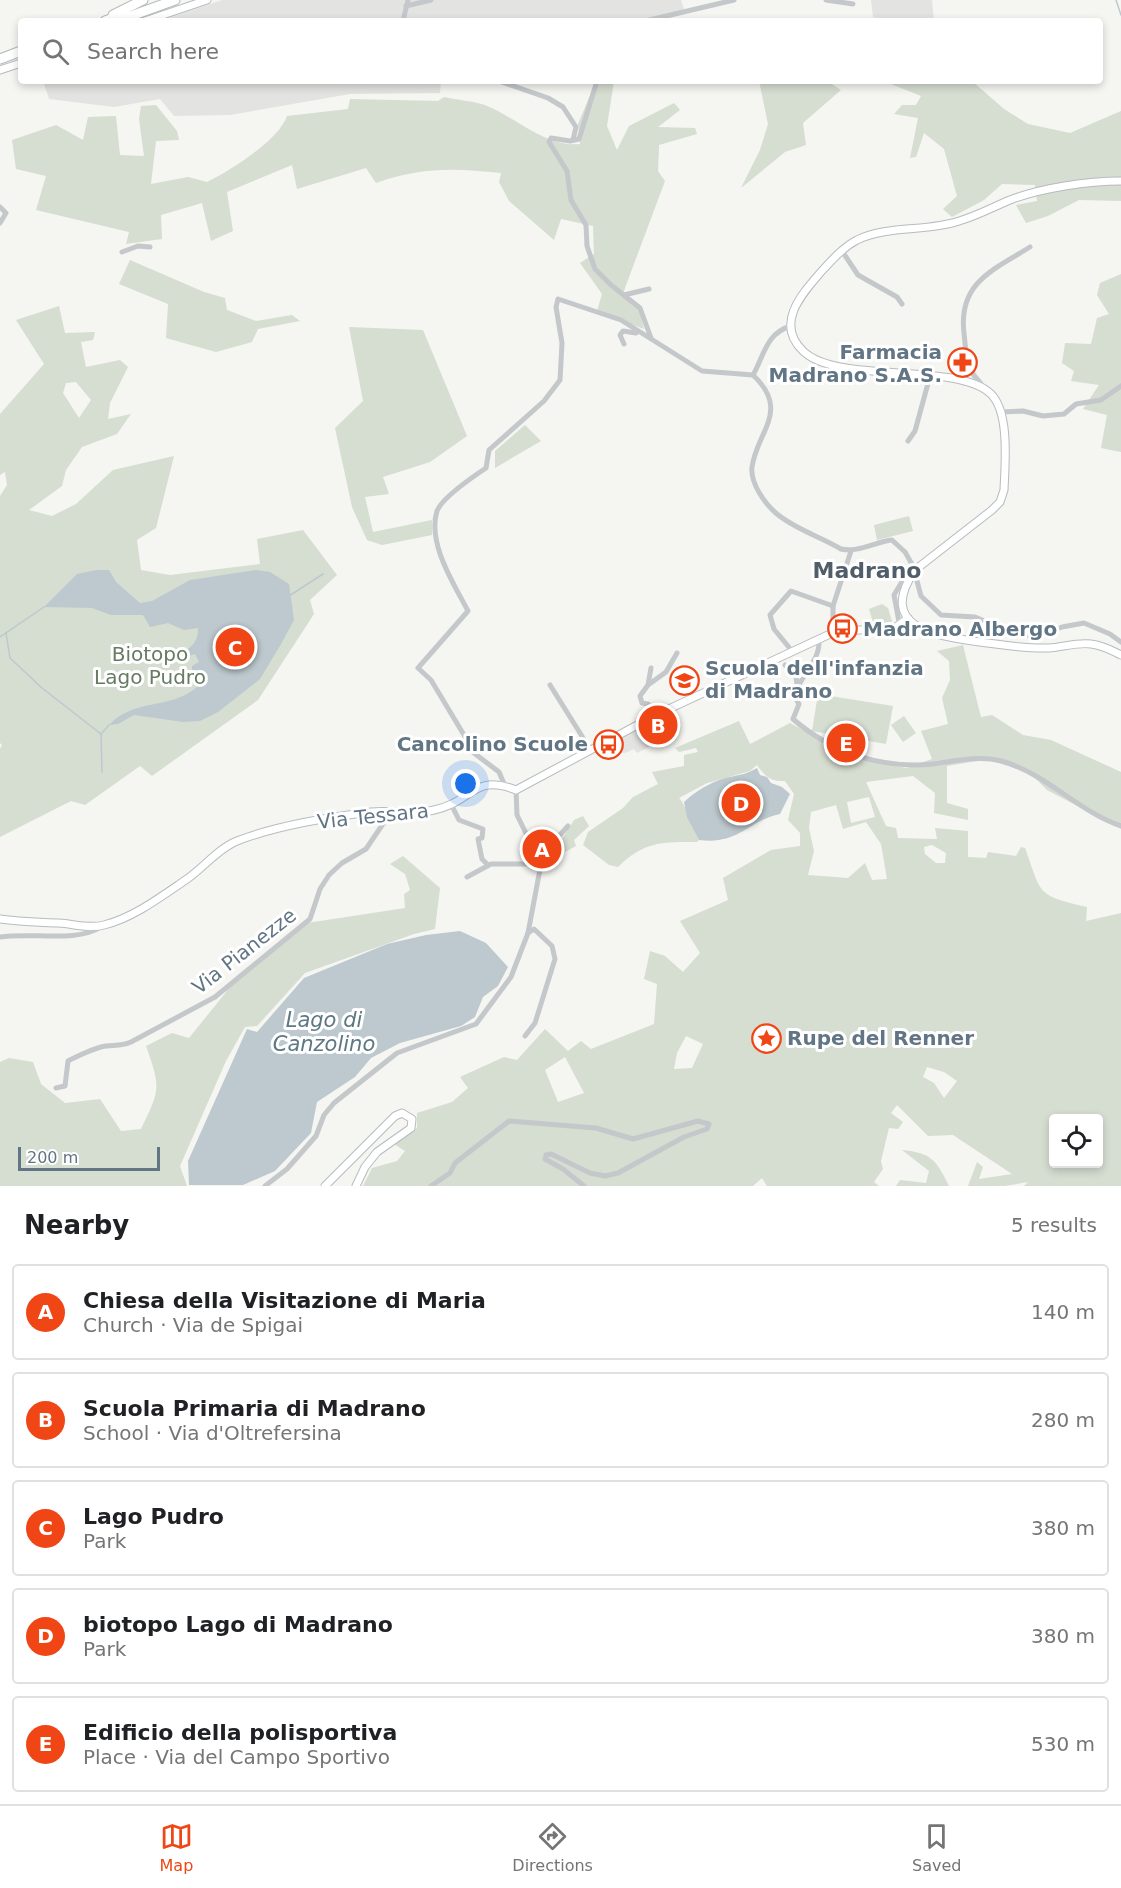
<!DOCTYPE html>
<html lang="en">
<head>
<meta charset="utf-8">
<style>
  :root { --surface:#fff; --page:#f6f6f6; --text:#202124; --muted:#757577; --line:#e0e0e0; --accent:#f04616 }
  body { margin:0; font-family:"DejaVu Sans",sans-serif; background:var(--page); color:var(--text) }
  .controls { position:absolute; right:18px; bottom:18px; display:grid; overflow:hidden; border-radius:6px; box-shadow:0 3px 9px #0003 }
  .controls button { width:54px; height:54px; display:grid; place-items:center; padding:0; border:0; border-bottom:2px solid var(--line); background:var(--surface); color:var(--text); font:30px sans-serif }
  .scale { position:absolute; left:18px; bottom:15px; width:142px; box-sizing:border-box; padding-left:6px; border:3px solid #627584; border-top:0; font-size:16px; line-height:21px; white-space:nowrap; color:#627584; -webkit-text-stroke:4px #fff; paint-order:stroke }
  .you { position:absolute; left:466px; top:784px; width:21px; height:21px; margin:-15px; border:4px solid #fff; border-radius:50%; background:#1a73e8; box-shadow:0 0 0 9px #1a73e833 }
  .badge { display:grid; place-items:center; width:39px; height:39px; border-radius:50%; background:var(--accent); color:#fff; font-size:20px; font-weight:700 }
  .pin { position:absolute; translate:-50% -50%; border:3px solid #fff; box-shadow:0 2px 6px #0006 }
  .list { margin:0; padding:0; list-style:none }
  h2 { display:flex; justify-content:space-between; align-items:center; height:78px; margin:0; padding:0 24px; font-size:26px }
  h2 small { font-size:20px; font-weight:400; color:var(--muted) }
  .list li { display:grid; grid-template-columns:39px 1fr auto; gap:18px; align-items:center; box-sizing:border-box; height:96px; margin:0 12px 12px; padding:0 12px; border:2px solid var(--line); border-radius:6px }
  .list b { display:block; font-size:22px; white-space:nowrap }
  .list p { margin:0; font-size:20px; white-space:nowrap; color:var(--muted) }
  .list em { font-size:20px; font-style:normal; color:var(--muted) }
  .icon { flex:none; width:33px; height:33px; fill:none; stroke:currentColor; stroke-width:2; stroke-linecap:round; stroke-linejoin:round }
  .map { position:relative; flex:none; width:1121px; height:1186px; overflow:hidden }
  .search { position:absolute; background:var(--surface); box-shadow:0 3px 9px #0003; left:18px; right:18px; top:18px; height:66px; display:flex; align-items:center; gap:15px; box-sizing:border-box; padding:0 21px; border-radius:6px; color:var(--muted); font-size:22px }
  .sheet { height:618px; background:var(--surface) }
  nav { display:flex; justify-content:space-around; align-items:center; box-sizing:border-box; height:84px; border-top:2px solid var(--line); background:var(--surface); font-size:16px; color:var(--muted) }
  nav a { display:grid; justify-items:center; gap:3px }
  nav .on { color:var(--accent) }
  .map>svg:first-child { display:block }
  .built { fill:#e3e4e2 }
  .green { fill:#d6ddd1; fill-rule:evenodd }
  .water { fill:#bdc9ce }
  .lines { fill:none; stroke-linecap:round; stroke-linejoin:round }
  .stream { stroke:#bdc9ce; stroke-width:1.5 }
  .secondary-casing { stroke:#b6bcc0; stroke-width:9 }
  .highway-casing { stroke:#b6babd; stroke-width:11 }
  .street { stroke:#c4c8cb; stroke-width:5 }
  .secondary { stroke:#fff; stroke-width:7 }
  .highway { stroke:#fff; stroke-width:9 }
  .labels { text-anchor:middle; stroke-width:6; stroke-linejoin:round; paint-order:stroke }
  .poi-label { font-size:20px; font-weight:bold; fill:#627584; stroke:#fff; text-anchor:start }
  .park-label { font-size:20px; fill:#667b61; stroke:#fff }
  .street-label { font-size:20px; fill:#627584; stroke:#fff }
  .water-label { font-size:21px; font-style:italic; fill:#5d7882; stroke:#fff }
  .quarter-label { font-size:22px; font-weight:bold; fill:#505e69; stroke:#fff }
</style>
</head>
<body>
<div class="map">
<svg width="1121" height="1186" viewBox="0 0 1121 1186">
  <rect width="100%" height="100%" fill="#f5f5f1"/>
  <g class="built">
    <polygon points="222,0 681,0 685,12 648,21 160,21"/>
    <polygon points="871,0 932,0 934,21 886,21 873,17"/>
    <polygon points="43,81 441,81 440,93 350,94 230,115 174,116 160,99 114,107 49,99"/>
    <polygon points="667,714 674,734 637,753 634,749 625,753 597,751"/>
  </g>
  <g class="green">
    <path d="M596,81H614L607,126L617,150L629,126L674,103L680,110L658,127L695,128L697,134L659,145L658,171L665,181L622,296L639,309L644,329L597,311L602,294L580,263L594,254L593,226L561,219L554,240L509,201L499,182L501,173C454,168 421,167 376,183L366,168L297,189L292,165L227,192L233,231L211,241L202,203L161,215L162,239L126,244L129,232L36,210L46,176L16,169L12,140L56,125L83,140L88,117L116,116L120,155L144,156L139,119L141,106L156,105L177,131L179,140L156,141L151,184L188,177L207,182C230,171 279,140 287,116L348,109L350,99L438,101L444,97C457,100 473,101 485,105C515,117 547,148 580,144L578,124Z"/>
    <polygon points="759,81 827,81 841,90 803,123 806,145 785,152 741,188 760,150 768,124"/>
    <polygon points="892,81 972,81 1004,109 1028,124 1070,133 1121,111 1121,201 1079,200 1048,216 1026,223 1016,205 1037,201 1035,185 1002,184 984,200 952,217 943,209 957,196 944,149 924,133 916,157 910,158 918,118 894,114 902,105 916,105 921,96 891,84"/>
    <polygon points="130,260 204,292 225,298 227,310 256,321 292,315 300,321 258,329 252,342 216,352 166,338 168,304 119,284"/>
    <polygon points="1121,274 1121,452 1101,448 1107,415 1083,409 1099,385 1071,381 1074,371 1062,363 1065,343 1091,344 1097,318 1109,314 1097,295 1100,283"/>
    <path d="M59,306L65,333L95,332L93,340L81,342L86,367L120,360L128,367L110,403L108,419L131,414L117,434L82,447L66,470L62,486L29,510L52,516L76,504L113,470L174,456L156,528L137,540L141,570L170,575L260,564L257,539L303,530L337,575L310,600L314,614L258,700L152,776L140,766L85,805L71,801L0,837V749L2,745L0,743V496L7,485L5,472L0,475V414L44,364L16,320ZM76,382L91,400L79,418L63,393L66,383Z"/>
    <polygon points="349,327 423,330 467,436 430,462 383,477 389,494 365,497 373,532 432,520 432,535 382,545 367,540 352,507 335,428 363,401"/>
    <polygon points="525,425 541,441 495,468 495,451"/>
    <polygon points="909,516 913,531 877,540 874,525"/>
    <polygon points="882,604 888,608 892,621 890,625 874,626 869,609"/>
    <path d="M963,645L981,717L992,715L1023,735L1051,740L1121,772V829L1047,790L1025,768L995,758L947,766V803L968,809V820L934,813L935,793L913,776L866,782L886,826L896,828L898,838L937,839L935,828L968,831V857L986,858L988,852L1016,856L1021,847L1025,848C1042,895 1036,895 1087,907L1086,921L1121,913V1186H1024L1028,1182L1005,1186H968L977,1162L983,1167L979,1179L1012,1174L953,1135L928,1136L897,1105L891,1113L903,1122L898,1129L889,1128L881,1161L883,1169L874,1182L879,1186H767L762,1178L753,1186H363L372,1168L397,1161L405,1151L394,1144L417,1128V1113L452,1102L468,1088L460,1077L504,1057L517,1060L545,1029L568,1051L581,1041L591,1049L654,1024L657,984L644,979L650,951L665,956L683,972L700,953L680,921L728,900L723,878L771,850L800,846V833L788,820L794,794L785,781C771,782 765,776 757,765L750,771L707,783L679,798C685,803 694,830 699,840L697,842C663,842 644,841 618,867L609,865L583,845L588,832L623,808L633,797L658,784L652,772L684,766V755L698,752L696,748L679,752L675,748L739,721L750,744L790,723L835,747L887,764L906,768L932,759L921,731L948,724L942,698L950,680L949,661L937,651ZM869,797L875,817L851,823L847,802ZM836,805L843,829L866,822L881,844L887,879L872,880L865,863L848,878L808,875L814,851L809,828L811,812ZM932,845L946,853L945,863H936L925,854L924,847ZM686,1036L703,1044L692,1068L674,1069L677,1053ZM565,1057L584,1093L558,1102L545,1070ZM927,1067L944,1072L957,1081L944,1098L934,1083L923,1077ZM1054,1118H1098V1164H1054Z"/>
    <polygon points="818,694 893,706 886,744 812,731"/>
    <polygon points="904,716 916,733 903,742 891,725"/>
    <polygon points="583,816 589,826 574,840 576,846 565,852 560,842 574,820"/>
    <path d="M403,856L440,888L435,929L414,934L305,973L257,1026L245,1027L226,1061L180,1166L187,1186H0V1062L9,1058L33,1062L41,1084L65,1103L100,1099L121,1131L141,1129C160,1090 161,1088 146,1046L172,1033L189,1038L231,986L307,923L405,908L404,894L410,890L405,874L390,864Z"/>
    <path d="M902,1150C932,1153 936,1160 949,1186H896L900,1180L926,1183L929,1171Z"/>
  </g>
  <g class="water">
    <path d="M96,570H109L116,582L140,603L152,601L190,580L256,570L270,572L289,584L294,620L281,644L260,679L218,712L200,721L183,722L134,715L118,724L109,725C140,693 181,715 208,674L192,675V666L199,662L195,654L173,662L168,659C183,652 199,647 198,628L184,630L168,623L150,627L143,615H111L92,608L44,607L77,574Z"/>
    <path d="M757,768L760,775L767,777L771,783L782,787L790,794L780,814C747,821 740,845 699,840L687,817L684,802C696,791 709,783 725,778C737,775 746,775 757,768Z"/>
    <polygon points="460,931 486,943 508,967 498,986 483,997 475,1017 461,1026 400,1043 371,1058 355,1077 317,1102 311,1133 275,1171 243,1185 189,1185 188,1161 247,1029 257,1032 304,978 387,944 426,935"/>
  </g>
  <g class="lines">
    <g class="stream">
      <polyline points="1116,0 1121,15"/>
      <polyline points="289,596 323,574"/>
      <polyline points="6,633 10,658 42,688 101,734"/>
      <polyline points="0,637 44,607"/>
      <polyline points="102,772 101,734 109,725"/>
    </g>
    <defs>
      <g id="secondary">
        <polyline points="145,21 207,0"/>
        <polyline points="0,70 21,63"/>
        <path d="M1121,181C1088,181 1041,188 1010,200C993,207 977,216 959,221C927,232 888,225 857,240C842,248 831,261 820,273C801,295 775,324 803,351C838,385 957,361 991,394C1010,413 1005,464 1004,490L1000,502L992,510L915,570C875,629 938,636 980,642C1003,645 1026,649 1049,648C1063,647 1078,642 1091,644C1102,645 1111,650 1121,655"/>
        <polyline points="892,630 908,618"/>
        <path d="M0,919C20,922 39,922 59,923C74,924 89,929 104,925C133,918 162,896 187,879C203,868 219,848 237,841C275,826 330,817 371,812C392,810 413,815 434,810C473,802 473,773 516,790L656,715L830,634L858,630L918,628"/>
        <polyline points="325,1186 395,1116 402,1113 412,1119 411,1128 377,1152 365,1167 356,1186"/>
      </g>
      <g id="highway">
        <polyline points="113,15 143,0"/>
        <polyline points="105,21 122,15"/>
        <polyline points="117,21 175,0"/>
        <polyline points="0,59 21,51"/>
      </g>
    </defs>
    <use href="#secondary" class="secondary-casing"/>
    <use href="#highway" class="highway-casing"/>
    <g class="street">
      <polyline points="826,0 853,4"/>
      <polyline points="406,6 431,0"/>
      <polyline points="403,21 408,0"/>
      <polyline points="645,21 734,0"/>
      <polyline points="499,81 548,98 563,107 576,127 573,140"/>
      <polyline points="597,81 579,139 570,141 551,138 549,142 567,171 571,200 586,225 587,246 595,269 611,285 640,308 651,338"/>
      <polyline points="0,207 6,213 0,223"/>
      <polyline points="842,251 858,275 897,297 902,304"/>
      <polyline points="122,252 138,246 150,247"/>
      <polyline points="624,295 649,289"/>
      <polyline points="624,344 620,335 623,331 636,333"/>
      <path d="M753,375C791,411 757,431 752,467C750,483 765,504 777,514C795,529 821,537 841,549C857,553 875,542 892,540L905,552L913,566L921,596L941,615L975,617L1016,634L1038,637L1062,627L1084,623L1110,634L1121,642"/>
      <path d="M753,375C764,356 766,333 791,326"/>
      <path d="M984,389C981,381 974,378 971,370C966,358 965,346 964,333C958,283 993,270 1030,247"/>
      <polyline points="1001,412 1023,411 1043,416 1064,414 1076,404 1101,400 1121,386"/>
      <polyline points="908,441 915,431 930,376"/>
      <polyline points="899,622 894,595 903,580 912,574"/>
      <polyline points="830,634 833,628 833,606 851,551"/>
      <path d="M819,641C820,661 800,676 794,696L799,704L793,719C832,753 882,769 933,764C954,761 980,755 1001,761C1046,773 1077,811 1121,826"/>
      <polyline points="792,651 774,629 770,615 791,591 833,606"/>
      <polyline points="785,665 796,677 797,684"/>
      <polyline points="550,685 590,749"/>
      <polyline points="648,685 651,668"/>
      <polyline points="656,715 648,704 642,703 640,696 648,685 666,672 677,653"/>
      <path d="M505,786L499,772L470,750L464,735L431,680L418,668L468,611C454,584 427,543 437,511C442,498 474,476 486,468L489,450L544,401L560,380L562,343L556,307L558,299L621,320L702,371L753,375"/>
      <polyline points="452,806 459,820 483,829 482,838 478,839 482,859 488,865"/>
      <polyline points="539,858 568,826"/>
      <polyline points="467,877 491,864 526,864 536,854"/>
      <path d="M0,937C31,932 76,943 101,927"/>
      <polyline points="525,1036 535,1023 555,959 552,946 534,929 528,933"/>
      <path d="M56,1088L65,1086L68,1061C80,1055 93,1048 106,1046C116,1045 122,1046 131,1042L215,997L310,919L320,889L329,875L342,863L366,849L391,812"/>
      <polyline points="265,1186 287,1169 316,1136 324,1115 334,1103 397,1053 476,1024 511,977 528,933 541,864 517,815 516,790"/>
      <polyline points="431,1186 450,1173 455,1163 509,1121 596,1128 633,1139 698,1121 709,1124 707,1129 684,1137 618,1173 605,1176 590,1173 551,1154 546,1155 545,1159 563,1169 584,1186"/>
    </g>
    <use href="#secondary" class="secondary"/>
    <use href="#highway" class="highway"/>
  </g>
  <defs>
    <symbol id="pharmacy-ring" viewBox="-11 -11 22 22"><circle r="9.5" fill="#fff" stroke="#f04616" stroke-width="1.5"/><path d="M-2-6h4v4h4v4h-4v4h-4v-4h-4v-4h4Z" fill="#f04616"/></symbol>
    <symbol id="bus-ring" viewBox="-11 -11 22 22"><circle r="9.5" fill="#fff" stroke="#f04616" stroke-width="1.5"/><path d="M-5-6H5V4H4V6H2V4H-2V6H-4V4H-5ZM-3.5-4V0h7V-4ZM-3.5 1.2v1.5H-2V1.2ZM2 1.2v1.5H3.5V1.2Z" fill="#f04616"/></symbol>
    <symbol id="school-ring" viewBox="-11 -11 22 22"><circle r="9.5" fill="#fff" stroke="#f04616" stroke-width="1.5"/><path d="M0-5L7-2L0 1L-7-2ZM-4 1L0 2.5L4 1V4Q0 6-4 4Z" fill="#f04616"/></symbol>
    <symbol id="sight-ring" viewBox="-11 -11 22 22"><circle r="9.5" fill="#fff" stroke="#f04616" stroke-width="1.5"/><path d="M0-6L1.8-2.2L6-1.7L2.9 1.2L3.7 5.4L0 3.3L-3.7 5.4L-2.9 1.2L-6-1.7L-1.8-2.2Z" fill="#f04616"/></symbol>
  </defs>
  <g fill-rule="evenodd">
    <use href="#pharmacy-ring" x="946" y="346" width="33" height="33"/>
    <use href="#bus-ring" x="826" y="612" width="33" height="33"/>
    <use href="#school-ring" x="668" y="664" width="33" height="33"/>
    <use href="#bus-ring" x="592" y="728" width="33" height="33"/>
    <use href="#sight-ring" x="750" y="1022" width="33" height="33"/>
  </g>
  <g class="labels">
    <g class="poi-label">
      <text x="942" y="359" text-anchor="end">Farmacia<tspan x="942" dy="23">Madrano S.A.S.</tspan></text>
      <text x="863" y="636">Madrano Albergo</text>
      <text x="705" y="675">Scuola dell'infanzia<tspan x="705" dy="23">di Madrano</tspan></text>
      <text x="588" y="751" text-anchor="end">Cancolino Scuole</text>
      <text x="787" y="1045">Rupe del Renner</text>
    </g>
    <g class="park-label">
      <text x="150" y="661">Biotopo<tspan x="150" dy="23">Lago Pudro</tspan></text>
    </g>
    <g class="street-label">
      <text transform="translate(373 816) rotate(-6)" y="7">Via Tessara</text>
      <text transform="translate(244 951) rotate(-38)" y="7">Via Pianezze</text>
    </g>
    <g class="water-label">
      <text x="324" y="1027">Lago di<tspan x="324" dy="24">Canzolino</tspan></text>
    </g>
    <g class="quarter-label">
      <text x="867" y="578">Madrano</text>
    </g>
  </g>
</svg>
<div class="controls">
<button><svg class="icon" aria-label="locate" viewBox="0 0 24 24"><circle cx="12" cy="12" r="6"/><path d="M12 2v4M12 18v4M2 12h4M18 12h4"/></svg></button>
</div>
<div class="scale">200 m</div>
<div class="you"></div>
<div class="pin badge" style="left:542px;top:849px">A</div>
<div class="pin badge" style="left:658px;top:725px">B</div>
<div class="pin badge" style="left:235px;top:647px">C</div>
<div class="pin badge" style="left:741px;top:803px">D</div>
<div class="pin badge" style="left:846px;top:743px">E</div>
<div class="search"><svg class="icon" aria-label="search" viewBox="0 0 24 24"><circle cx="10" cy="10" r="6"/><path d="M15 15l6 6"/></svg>Search here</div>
</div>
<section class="sheet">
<h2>Nearby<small>5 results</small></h2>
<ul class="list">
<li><span class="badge">A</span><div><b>Chiesa della Visitazione di Maria</b><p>Church · Via de Spigai</p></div><em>140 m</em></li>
<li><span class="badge">B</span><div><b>Scuola Primaria di Madrano</b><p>School · Via d'Oltrefersina</p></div><em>280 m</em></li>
<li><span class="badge">C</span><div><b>Lago Pudro</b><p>Park</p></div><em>380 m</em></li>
<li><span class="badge">D</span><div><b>biotopo Lago di Madrano</b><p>Park</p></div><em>380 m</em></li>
<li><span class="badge">E</span><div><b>Edificio della polisportiva</b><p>Place · Via del Campo Sportivo</p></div><em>530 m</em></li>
</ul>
</section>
<nav>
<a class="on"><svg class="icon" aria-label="map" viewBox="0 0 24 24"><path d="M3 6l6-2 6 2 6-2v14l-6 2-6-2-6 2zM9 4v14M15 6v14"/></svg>Map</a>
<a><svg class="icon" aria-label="directions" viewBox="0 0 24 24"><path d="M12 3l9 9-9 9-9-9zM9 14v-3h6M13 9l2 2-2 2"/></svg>Directions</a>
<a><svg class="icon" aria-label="saved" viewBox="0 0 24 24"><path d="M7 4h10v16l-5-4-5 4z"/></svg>Saved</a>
</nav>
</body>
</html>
